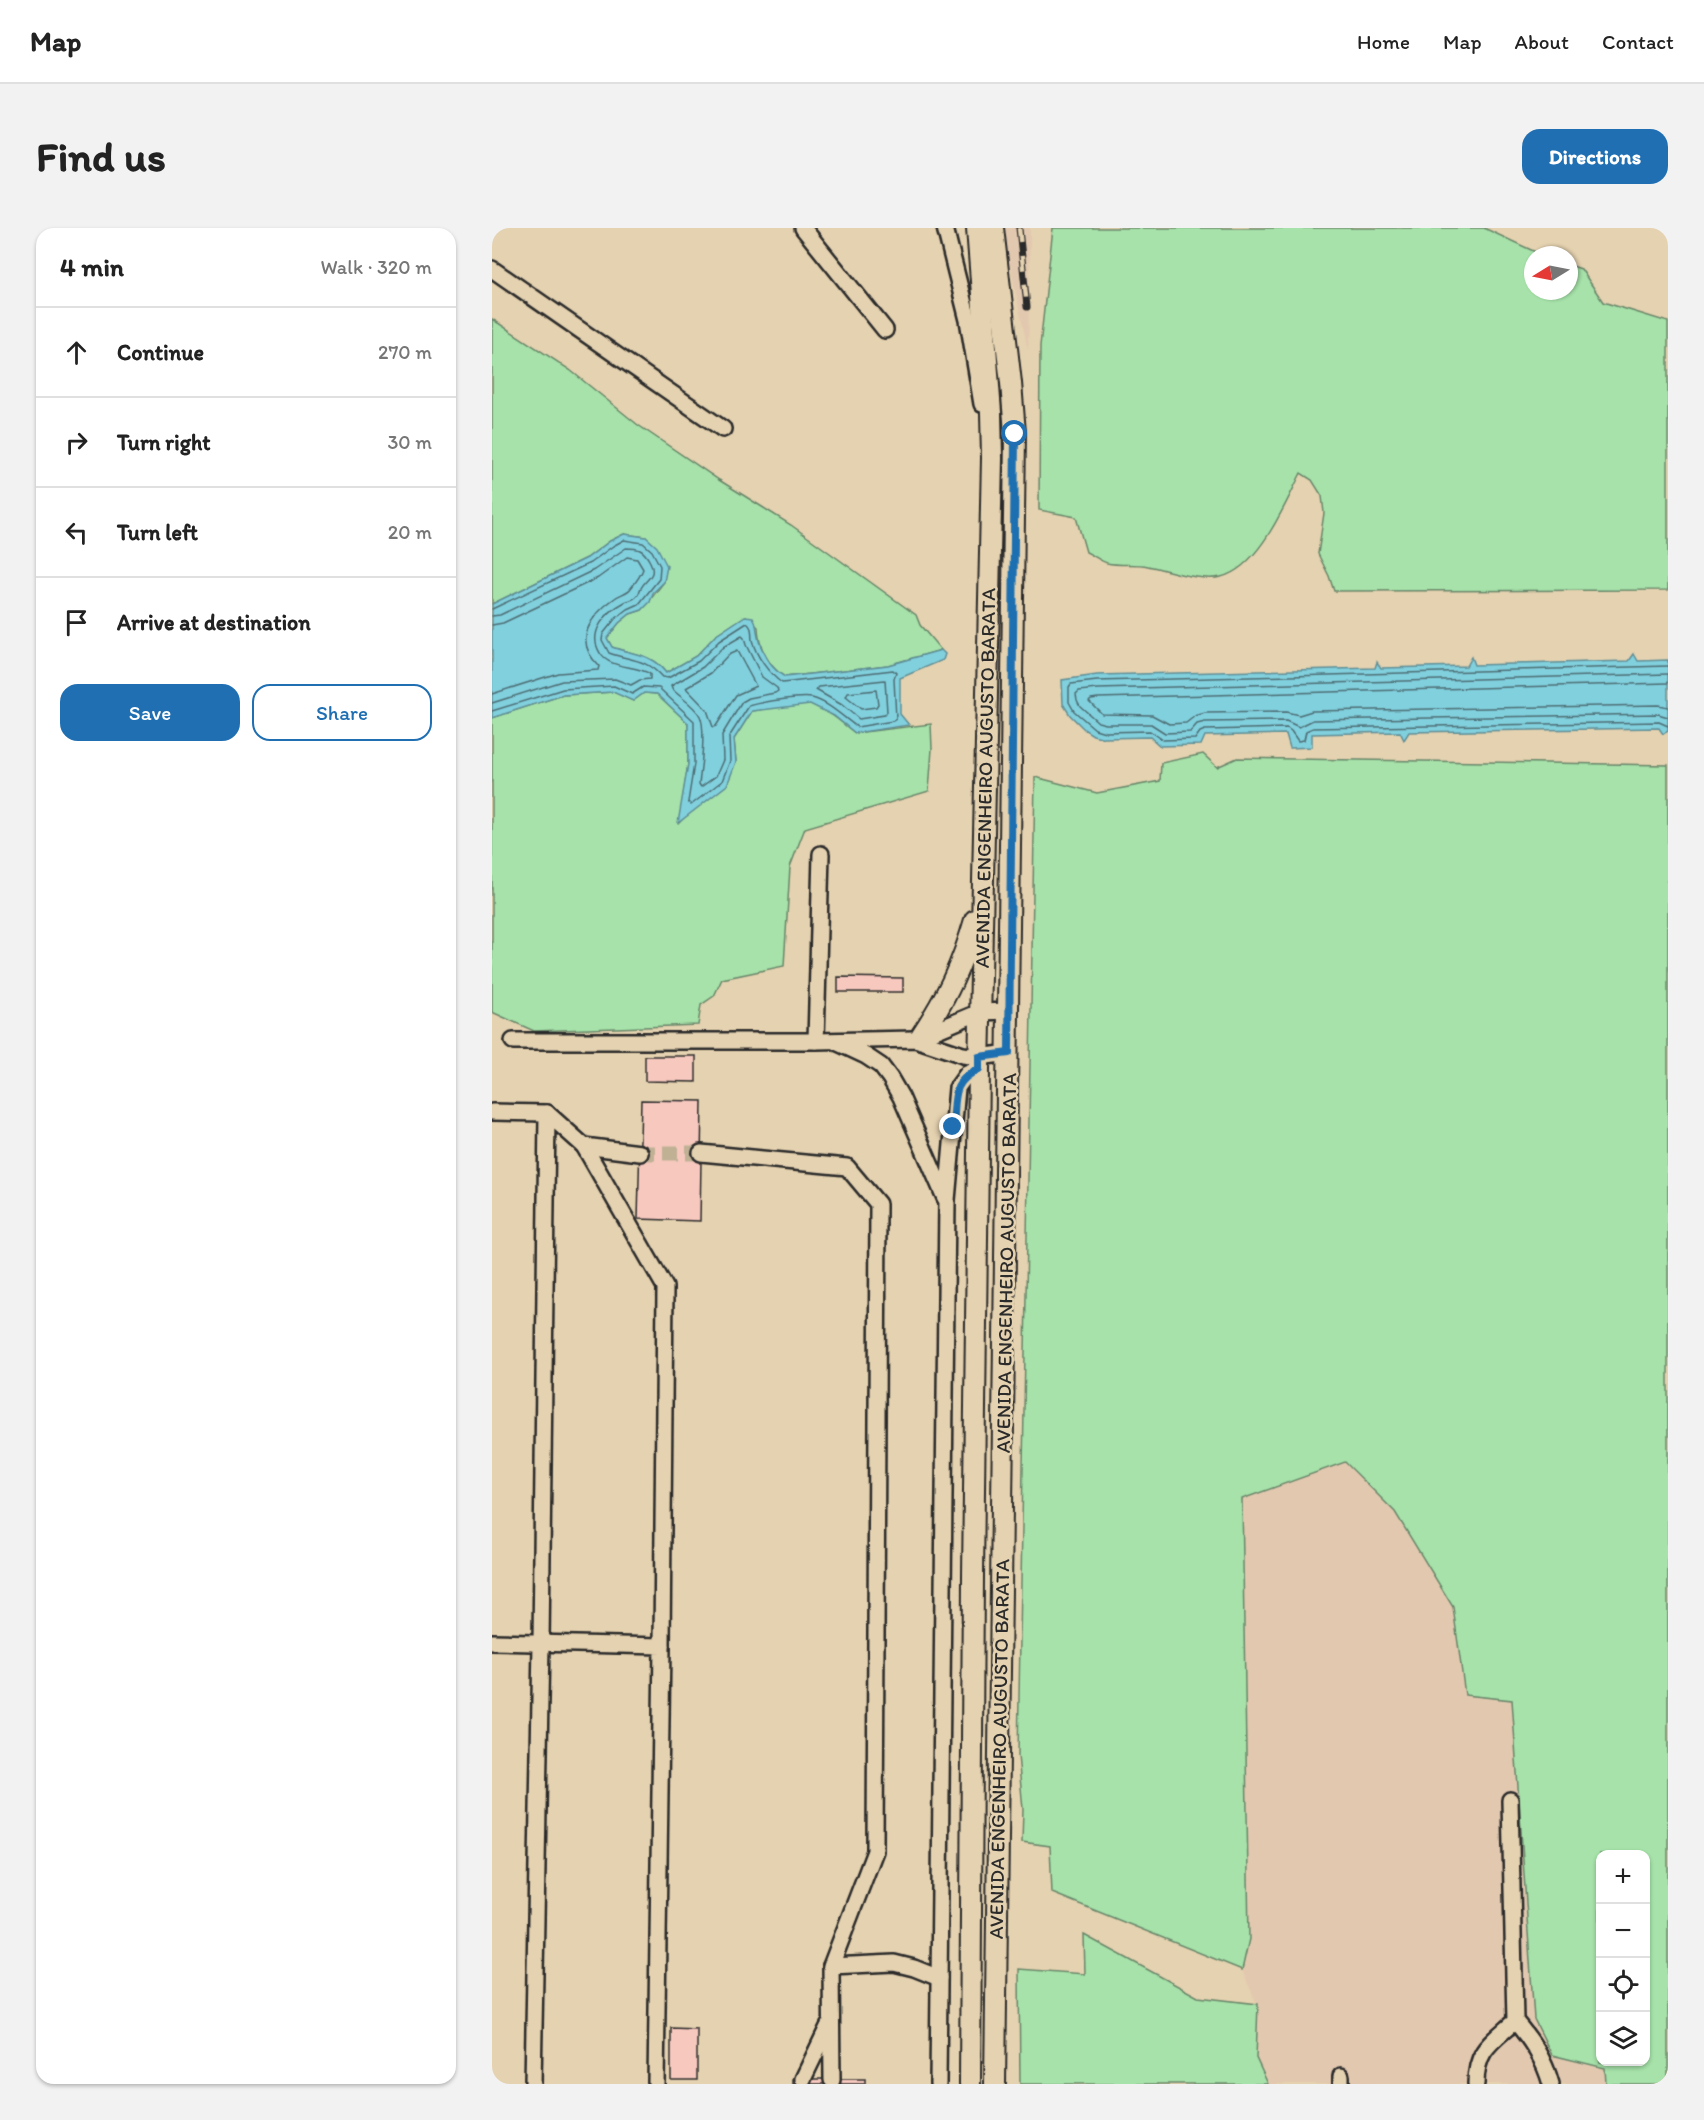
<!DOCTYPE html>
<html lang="en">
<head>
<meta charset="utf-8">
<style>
  :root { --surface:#fff; --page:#f2f2f2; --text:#222; --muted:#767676; --line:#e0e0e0; --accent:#1f6fb2 }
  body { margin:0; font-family:Itim,sans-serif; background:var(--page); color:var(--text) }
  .controls { position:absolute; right:18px; bottom:18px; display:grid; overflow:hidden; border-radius:12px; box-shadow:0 2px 4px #0004 }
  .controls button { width:54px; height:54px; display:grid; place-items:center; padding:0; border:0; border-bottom:2px solid var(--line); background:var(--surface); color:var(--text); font:30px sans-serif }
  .compass { position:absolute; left:1032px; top:18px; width:54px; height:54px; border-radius:50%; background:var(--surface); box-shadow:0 2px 4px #0004; rotate:260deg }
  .stop { position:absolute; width:18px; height:18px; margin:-14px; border:4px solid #1f6fb2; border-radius:50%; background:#fff }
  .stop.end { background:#1f6fb2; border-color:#fff; box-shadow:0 2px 6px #0008 }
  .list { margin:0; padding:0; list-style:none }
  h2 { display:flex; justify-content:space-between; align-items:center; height:78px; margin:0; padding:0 24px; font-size:26px }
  h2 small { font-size:20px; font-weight:400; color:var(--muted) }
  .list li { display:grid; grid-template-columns:39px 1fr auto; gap:18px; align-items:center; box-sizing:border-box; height:90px; padding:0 24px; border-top:2px solid var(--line) }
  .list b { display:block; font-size:22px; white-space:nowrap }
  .list em { font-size:20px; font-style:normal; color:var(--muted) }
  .actions { display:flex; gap:12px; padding:18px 24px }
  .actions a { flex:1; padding:14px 0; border:2px solid var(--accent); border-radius:18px; text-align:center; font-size:21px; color:var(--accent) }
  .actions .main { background:var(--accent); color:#fff }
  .icon { flex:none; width:33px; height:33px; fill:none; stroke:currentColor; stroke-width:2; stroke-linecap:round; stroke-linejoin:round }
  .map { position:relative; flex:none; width:1176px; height:1856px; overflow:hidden; border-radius:18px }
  header { display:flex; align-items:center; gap:36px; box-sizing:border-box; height:84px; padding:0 30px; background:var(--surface); border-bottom:2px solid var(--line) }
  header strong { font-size:28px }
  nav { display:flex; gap:33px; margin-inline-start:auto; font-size:21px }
  .intro { display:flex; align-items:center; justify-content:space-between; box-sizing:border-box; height:144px; padding:0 36px }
  h1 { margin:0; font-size:42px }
  .button { padding:15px 27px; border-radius:18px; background:var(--accent); color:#fff; font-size:21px; font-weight:700 }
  main { display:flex; gap:36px; padding:0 36px }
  aside { flex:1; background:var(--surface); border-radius:18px; box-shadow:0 2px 4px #0004 }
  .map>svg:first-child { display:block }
  .built { fill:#e2c8af }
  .green { fill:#a6e2a9; stroke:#68866a; stroke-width:1.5; fill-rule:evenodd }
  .water { fill:#81d0de; stroke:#5f8e96; stroke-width:1.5 }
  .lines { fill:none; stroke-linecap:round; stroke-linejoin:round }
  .shore { stroke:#4d6d73; stroke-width:1.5 }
  .building { fill:#f7c8be; stroke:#2b2b2b; stroke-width:1.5 }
  .minor-tunnel { stroke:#c0b195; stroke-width:15; stroke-dasharray:15 8; stroke-linecap:butt }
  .minor-casing { stroke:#2b2b2b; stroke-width:20 }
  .major-casing { stroke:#2b2b2b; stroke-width:24 }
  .minor { stroke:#e5d2b0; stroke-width:15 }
  .major { stroke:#e5d2b0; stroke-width:20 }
  .rail-casing { stroke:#2b2b2b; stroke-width:7 }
  .rail { stroke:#e5d2b0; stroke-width:4.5; stroke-dasharray:14; stroke-linecap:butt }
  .route { stroke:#1f6fb2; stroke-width:8 }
  .labels { text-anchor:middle; stroke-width:5; stroke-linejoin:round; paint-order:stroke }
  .street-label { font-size:20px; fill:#2b2b2b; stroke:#e5d2b0 }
</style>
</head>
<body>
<header>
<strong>Map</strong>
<nav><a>Home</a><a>Map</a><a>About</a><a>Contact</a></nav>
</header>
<div class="intro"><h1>Find us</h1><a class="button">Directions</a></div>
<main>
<aside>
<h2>4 min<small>Walk · 320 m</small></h2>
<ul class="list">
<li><svg class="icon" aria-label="ahead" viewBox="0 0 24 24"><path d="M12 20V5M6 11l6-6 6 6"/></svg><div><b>Continue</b></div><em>270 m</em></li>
<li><svg class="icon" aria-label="right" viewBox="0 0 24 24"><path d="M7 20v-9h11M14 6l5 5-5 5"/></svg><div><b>Turn right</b></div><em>30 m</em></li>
<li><svg class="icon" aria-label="left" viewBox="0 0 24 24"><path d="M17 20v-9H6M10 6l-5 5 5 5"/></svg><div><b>Turn left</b></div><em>20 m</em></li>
<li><svg class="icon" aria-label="arrive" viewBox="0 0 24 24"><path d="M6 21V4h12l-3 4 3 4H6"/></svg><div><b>Arrive at destination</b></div></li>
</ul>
<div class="actions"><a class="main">Save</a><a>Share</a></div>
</aside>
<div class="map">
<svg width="1176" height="1856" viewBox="0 0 1176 1856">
  <rect width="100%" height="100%" fill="#e5d2b0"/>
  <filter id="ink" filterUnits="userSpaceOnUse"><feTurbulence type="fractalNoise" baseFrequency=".0167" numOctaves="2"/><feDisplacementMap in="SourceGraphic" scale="12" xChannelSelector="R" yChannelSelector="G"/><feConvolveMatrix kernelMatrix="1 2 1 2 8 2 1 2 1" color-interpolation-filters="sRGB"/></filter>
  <g filter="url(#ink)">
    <g class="built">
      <polygon points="510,0 538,0 536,122"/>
      <polygon points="853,1234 903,1284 961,1379 973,1467 1020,1472 1042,1791 1060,1827 1113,1840 1114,1856 776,1856 764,1830 765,1776 750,1742 757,1711 750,1270"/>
    </g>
    <g class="green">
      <path d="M561,0H992L1050,27H1041V63H1077V37L1089,41L1111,74L1176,94V362L842,363L837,348L826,326L832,285L830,268L820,252L809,245C793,276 767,340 729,349C709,354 676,342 656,338C643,335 628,338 615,335C608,333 601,327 594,324L584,289L547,282L548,118Z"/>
      <path d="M0,91L78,142L146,197L227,252L299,297L424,387L428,397L449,422L396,437L292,449C277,438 266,419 266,399L254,388L223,408L204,428L174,445C159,425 141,427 120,419L115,410L127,395L138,386L150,382L172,354L154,309L132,306L118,313L95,330L0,376Z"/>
      <path d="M122,464L141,473L152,465L165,466L196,495V536L187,595L244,534L242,511L260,483C274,481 306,474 318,476C333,479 351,496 363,505L439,496L440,521L437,563L313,600L298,639L292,738L230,751L222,768L209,777L206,797L42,803L0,784V490L71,467Z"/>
      <path d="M711,526L725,539L745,530L1176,537V1856H1114L1113,1840L1060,1827L1042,1791L1020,1472L973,1467L961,1379L903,1284L853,1234L750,1271L757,1711L750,1742L560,1665L558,1618L530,1614L531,1581L526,1527L543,549L605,565L668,553L669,535ZM1108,1626H1154V1834H1108Z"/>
      <polygon points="592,1707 706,1769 766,1776 764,1830 776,1856 528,1856 527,1741 593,1746"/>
    </g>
    <g class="water">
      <path d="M132,306L154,309L165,319L175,338L172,354L161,365L158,374L150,382L138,386L127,395L115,410L120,419C142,427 159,425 174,445L204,428L223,408L253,388L261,389C266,398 264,404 267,413C271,427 280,441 293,449L396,437L449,422L453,426L451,432L408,450V486L417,497L363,505L342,488L318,476L260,483L242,511L244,534L235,557L186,595L196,536V495L165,466L152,465L141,473L121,464L71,467L0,490V376L95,330L118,313Z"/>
      <polygon points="1142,426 1146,433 1176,432 1176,503 1171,506 1167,500 917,504 912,512 908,504 820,506 820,519 798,520 794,506 713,508 709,517 668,518 658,509 613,510 601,507 593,502 578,487 571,476 570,452 605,447 883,440 885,434 889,440 974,438 979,429 982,437 1137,433"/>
    </g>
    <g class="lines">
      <g class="shore">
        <path d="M0,381L98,335L121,318L132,312L151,315L160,323L168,338L167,351L147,376L136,381L123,391L111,406L110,412L117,425C140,433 153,430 170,449L176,450L207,433L227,413L255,395C261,400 259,405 260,412C264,428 277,446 290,455L401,442L404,445L402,451L404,491L401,493L365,499C351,489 336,474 320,470C308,468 269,474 257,478L237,509L238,533L230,553L199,577L196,574L202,536V493L167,460L151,459L140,466L122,458L71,461L0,483"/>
        <path d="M0,388L8,387L102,342L134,320C138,320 144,320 148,322C154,325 162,338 160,345C158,351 152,354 149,360C147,363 148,365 145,368C142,372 137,372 133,374C114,384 95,404 108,425C117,441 144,437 158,446V451L148,452L139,457L123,451L70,453L0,475"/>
        <path d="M0,397L11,395L106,350L135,329L145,331L151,341C149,347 143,355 139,360C136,365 128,366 123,370C99,387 80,412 107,438L106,442L66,445L0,466"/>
        <path d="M250,408L252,410L254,417L270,449L285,460L286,463L283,465L257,470L250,474L230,507L231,532L224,548L209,559L207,556C209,542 214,500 208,488C203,478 188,469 180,461L179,458L211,439L231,419Z"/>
        <polygon points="245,423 264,458 244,467 224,498 221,499 215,482 194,460 219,445 236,427"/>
        <polyline points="1176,438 605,453 579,456 577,459 577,474 582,483 603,501 613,504 658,503 671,512 703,511 708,504 713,502 795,500 799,503 806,513 812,512 814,503 821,500 1167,494 1176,498"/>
        <polyline points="1176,446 606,461 587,463 584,466 585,472 588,478 606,494 614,496 659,496 673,505 698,504 705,496 713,494 794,493 807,499 821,492 1166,486 1176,489"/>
        <polygon points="393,452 395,484 392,487 367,491 350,477 324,462 327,459"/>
        <polyline points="1176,455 606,470 599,471 597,473 610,486 660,487 677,496 694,495 703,488 713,485 794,484 807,487 820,483 1166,477 1176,479"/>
        <polygon points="384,462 386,476 384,479 369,481 354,469 356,465"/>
      </g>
    </g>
    <g class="building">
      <polygon points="346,749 411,750 411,764 346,764"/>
      <polygon points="153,828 204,828 204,854 153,853"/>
      <polygon points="149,872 210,873 208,993 146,991"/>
      <polygon points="179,1800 205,1801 205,1852 179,1852"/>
      <rect x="301" y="1851" width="72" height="5"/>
    </g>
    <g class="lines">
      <polyline class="minor-tunnel" points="148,925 209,925"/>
      <defs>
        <g id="minor">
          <polyline points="311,0 393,102"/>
          <polyline points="453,0 476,92 490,176"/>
          <polyline points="0,41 231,201"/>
          <polyline points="426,810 488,784 517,783"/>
          <polyline points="21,813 324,813 423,811 471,827 487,829 517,825"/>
          <polyline points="324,813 329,626"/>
          <polyline points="344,814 374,828 389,838 398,850 409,869 453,970"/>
          <polyline points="0,884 55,885"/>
          <polyline points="92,918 173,1059 170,1418"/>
          <polyline points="209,925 355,939 386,976 383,1623 339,1738 340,1852"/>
          <polyline points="0,1414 170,1418 164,1856"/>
          <polyline points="339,1738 402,1735 422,1740 447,1750"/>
          <path d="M1023,1793C1040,1813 1052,1831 1059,1856"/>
          <polyline points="849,1848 849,1856"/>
          <polyline points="311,1851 337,1797"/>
          <polyline points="41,1856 49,1416 55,885 92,918 148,925"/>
          <polyline points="446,1856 455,972 465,860 475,846 487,841"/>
          <path d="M984,1856C984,1821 1000,1814 1023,1793L1018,1572"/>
        </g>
        <g id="major">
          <polyline points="501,0 519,155 523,205 503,1856"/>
          <path d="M429,808C455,769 470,737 483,692"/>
          <polyline points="478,1856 481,1348 487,841 500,230 499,185 485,0"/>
        </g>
      </defs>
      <use href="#minor" class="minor-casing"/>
      <use href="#major" class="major-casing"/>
      <use href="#minor" class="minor"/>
      <use href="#major" class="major"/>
      <defs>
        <polyline id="rail" points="527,0 535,79"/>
      </defs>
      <use href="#rail" class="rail-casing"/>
      <use href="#rail" class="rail"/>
    </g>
  </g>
  <g class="lines" filter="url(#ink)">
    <path class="route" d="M461,899C464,871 458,854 487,841V829L517,825L523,206"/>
  </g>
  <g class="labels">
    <g class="street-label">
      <text transform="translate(493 550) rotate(-89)" y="7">AVENIDA ENGENHEIRO AUGUSTO BARATA</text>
      <text transform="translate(514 1035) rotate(-89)" y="7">AVENIDA ENGENHEIRO AUGUSTO BARATA</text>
      <text transform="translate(507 1521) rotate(-89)" y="7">AVENIDA ENGENHEIRO AUGUSTO BARATA</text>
    </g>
  </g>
</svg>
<div class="controls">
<button>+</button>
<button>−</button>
<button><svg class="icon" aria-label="locate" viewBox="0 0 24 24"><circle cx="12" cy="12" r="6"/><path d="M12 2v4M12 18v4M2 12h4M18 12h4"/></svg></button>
<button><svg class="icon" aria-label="layers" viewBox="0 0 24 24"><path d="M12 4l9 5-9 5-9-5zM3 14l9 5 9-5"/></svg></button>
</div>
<svg class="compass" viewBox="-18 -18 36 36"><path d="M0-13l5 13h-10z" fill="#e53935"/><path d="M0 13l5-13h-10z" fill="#767676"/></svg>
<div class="stop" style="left:523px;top:206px"></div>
<div class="stop end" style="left:461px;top:899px"></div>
</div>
</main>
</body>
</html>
